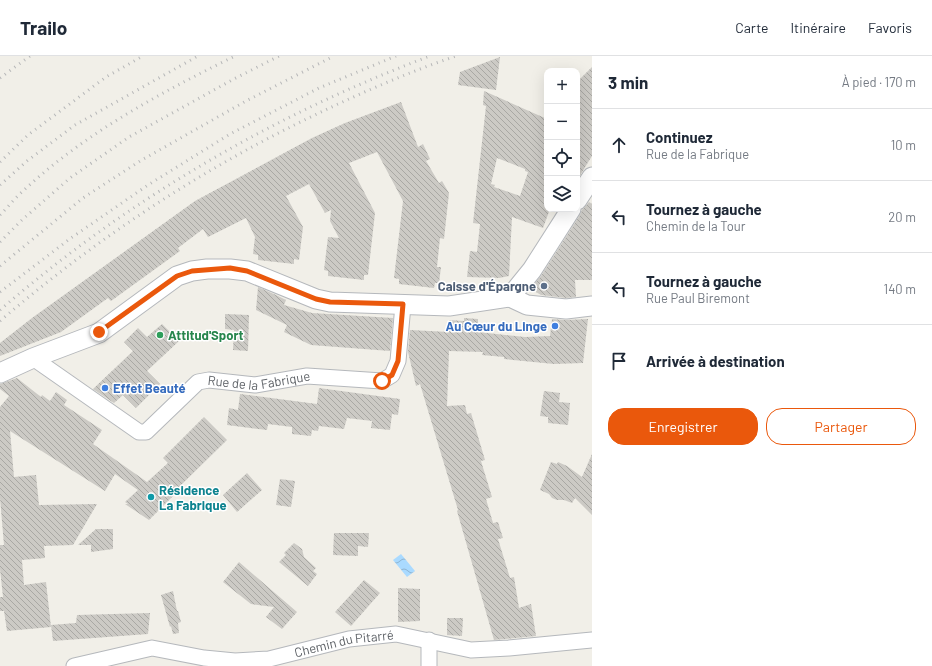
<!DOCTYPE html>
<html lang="fr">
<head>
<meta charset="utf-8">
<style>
  :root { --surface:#fff; --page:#f6f6f7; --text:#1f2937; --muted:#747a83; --line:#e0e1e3; --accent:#ea580c }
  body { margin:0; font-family:Barlow,sans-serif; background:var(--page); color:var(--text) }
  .controls { position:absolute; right:12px; top:12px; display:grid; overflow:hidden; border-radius:8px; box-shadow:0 4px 16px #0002 }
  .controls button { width:36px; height:36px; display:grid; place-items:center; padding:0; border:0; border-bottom:1px solid var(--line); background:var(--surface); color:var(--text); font:20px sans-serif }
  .stop { position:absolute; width:12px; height:12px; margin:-9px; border:3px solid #ea580c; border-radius:50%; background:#fff }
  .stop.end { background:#ea580c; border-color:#fff; box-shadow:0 1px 4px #0008 }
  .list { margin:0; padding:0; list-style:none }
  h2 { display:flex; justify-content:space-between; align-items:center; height:52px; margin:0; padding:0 16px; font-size:17px }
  h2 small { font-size:13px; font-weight:400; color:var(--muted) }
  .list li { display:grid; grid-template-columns:26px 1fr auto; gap:12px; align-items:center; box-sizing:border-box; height:72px; padding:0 16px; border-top:1px solid var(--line) }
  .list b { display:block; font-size:15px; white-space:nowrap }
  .list p { margin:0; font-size:13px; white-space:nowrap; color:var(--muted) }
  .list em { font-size:13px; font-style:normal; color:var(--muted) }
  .actions { display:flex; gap:8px; padding:12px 16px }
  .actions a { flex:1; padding:9px 0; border:1px solid var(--accent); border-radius:16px; text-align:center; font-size:14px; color:var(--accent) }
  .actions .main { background:var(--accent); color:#fff }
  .icon { flex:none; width:22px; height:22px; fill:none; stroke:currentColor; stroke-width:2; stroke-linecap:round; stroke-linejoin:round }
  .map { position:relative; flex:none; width:592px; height:610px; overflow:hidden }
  header { display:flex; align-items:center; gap:24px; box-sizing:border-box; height:56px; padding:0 20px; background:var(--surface); border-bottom:1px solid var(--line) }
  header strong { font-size:19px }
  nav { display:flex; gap:22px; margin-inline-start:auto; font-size:14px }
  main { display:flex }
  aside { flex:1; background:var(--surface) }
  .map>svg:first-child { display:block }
  .water { fill:url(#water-waves) }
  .building { fill:url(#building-back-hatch); fill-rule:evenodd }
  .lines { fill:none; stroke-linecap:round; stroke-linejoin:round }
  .minor-casing { stroke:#b5b8bc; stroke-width:17 }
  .tertiary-casing { stroke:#b5b8bc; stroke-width:21 }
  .minor { stroke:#fff; stroke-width:15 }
  .tertiary { stroke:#fff; stroke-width:19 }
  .rail { stroke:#b6b7b8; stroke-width:3; stroke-dasharray:1 5; stroke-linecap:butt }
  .route { stroke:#ea580c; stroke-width:5 }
  .service-dot { fill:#5c6f8a; stroke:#fff; stroke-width:1.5 }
  .shop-dot { fill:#3f7fe0; stroke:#fff; stroke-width:1.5 }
  .leisure-dot { fill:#2e9e5b; stroke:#fff; stroke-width:1.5 }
  .culture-dot { fill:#0f9aa8; stroke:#fff; stroke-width:1.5 }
  .labels { text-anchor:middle; stroke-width:3; stroke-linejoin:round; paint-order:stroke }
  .service-label { font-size:13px; font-weight:bold; fill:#4e5e75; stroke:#fff; text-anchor:end }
  .shop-label { font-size:13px; font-weight:bold; fill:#366cbe; stroke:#fff; text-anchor:end }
  .leisure-label { font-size:13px; font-weight:bold; fill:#27864d; stroke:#fff; text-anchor:start }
  .street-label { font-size:13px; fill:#5f6368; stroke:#fff }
  .culture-label { font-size:13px; font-weight:bold; fill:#0d838f; stroke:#fff; text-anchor:start }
</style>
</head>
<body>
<header>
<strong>Trailo</strong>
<nav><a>Carte</a><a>Itinéraire</a><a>Favoris</a></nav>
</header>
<main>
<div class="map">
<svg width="592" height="610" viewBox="0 0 592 610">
  <defs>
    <pattern id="water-waves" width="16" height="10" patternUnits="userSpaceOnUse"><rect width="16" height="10" fill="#aadaff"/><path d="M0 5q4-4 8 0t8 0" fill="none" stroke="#8eb4d2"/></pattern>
    <pattern id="building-back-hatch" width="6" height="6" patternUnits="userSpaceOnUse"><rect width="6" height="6" fill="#cccac5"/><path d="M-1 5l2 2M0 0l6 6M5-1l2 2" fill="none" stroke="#a9a8a4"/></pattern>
  </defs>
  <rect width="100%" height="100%" fill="#f1efe8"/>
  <polygon class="water" points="401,498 415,515 407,521 393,504"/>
  <g class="building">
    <polygon points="500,1 496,34 458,29 460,16"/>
    <polygon points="592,11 592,100 577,124 577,26"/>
    <path d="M484,35L547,63V153H550L543,172L512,161L509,220L499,222L467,221L470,195L477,196L480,168L473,167L486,50L483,49ZM497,102L525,113V115L528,116L520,140L494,131L495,129L491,128Z"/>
    <polygon points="401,46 418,91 423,88 430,103 426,105 439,127 442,125 449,137 444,183 440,182 437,211 441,211 439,227 435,227 434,232 399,228 399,223 394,222 403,145 377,96 349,107 375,157 368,219 364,219 364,224 328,220 328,215 324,214 328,181 339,182 330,165 331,154 325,157 309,128 286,140 303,171 299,204 294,203 294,208 258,204 258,199 253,198 255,181 246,162 208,181 203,173 178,192 180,195 111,245 108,242 61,276 0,300 0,287 32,262 195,145 312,82 345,67"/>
    <polygon points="589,146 592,148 592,224 575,224 576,241 566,242 541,239 536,236 534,228 541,220 580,159 582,154"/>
    <polygon points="258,231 276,239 286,244 284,249 312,257 393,262 390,295 311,289 284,276 287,269 256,254"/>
    <polygon points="225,258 249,259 248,295 233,294 234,274 225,273"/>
    <polygon points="464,262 478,263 478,276 525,281 550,280 552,263 565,264 588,263 583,307 554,308 504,303 504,301 482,299 483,296 449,295 447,350 465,349 467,358 471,357 485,404 481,405 492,441 486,443 493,467 498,466 503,482 498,483 510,522 514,521 519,552 531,548 536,580 494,584 457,455 458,454 420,328 416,330 408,296 410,274 449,276 449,264 464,265"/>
    <polygon points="162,268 179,285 147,315 160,328 136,352 123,339 114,347 93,333 133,295 124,286 138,272 147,281"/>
    <polygon points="17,322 41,341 42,339 50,345 56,336 67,344 64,349 102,374 93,388 147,426 168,407 163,402 204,361 227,384 177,433 178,435 149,464 125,448 128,448 125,446 138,434 115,418 105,435 10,375 14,421 36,419 39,449 97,448 73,489 44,490 45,502 22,504 24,529 46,526 51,571 7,575 4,555 0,555 0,541 3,541 0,513 0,489 4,489 0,442 0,351 9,340 0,333 0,328"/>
    <polygon points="319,332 400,343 398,359 392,358 390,374 371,372 372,365 347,362 344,373 319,370 318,375 312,374 311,380 292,378 292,371 268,368 267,374 227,369 229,352 238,354 240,338 317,348"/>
    <polygon points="544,335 560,337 559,346 570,347 568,369 548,367 548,361 540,360"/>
    <polygon points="592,398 592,459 575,442 572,447 564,444 557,444 552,442 549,438 540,434 551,406 557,408 558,406 567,410 582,421"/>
    <polygon points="247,417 262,434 237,456 223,439"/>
    <polygon points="280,423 295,425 291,451 276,449"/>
    <polygon points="96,473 113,473 113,493 91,496 91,489 78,489"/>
    <polygon points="334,477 369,477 368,491 358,490 358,500 333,499"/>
    <polygon points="294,487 302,493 304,501 316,512 313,515 317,518 308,530 279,506 286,499 284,497"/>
    <polygon points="239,506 297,556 282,573 266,561 274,551 251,548 223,526"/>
    <polygon points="364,524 380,537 351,570 335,556"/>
    <polygon points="398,532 420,533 420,565 398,566"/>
    <polygon points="173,535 177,555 178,555 181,566 178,567 179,577 173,578 171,570 170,571 161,539"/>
    <polygon points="150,557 148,578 53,585 51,569 76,567 77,559"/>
    <polygon points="447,562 463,562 462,580 447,579"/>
  </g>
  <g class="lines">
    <defs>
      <g id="minor">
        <path id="s1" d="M33,302L139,376H146L198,326L209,324L255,329L307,320L382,325L392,319L398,305L403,249"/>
        <polyline points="429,584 429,610"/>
        <path id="s2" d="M74,610L152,592L204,602L235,605L269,603L349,583L396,578L471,594L509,592L592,584"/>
      </g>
      <g id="tertiary">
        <polyline points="577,144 592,121"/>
        <polyline points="510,241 527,249 566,253 592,250"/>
        <polyline points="0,317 33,302 99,277 177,220 192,215 207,213 230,213 247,215 316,243 330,246 449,250 510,241 532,214 571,153"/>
      </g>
    </defs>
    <use href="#minor" class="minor-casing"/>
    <use href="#tertiary" class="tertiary-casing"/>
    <use href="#minor" class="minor"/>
    <use href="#tertiary" class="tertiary"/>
    <g class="rail">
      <polyline points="0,22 30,0"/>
      <polyline points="0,106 28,79 106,21 143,0"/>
      <polyline points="0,129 27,105 75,69 198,0"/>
      <path d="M0,159C8,151 15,142 23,135C85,77 160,37 235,0"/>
      <polyline points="0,186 23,163 70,122 129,81 232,24 279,0"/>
      <polyline points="0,210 83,142 140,105 246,45 334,0"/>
      <polyline points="0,236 71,182 148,129 230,78 319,32 396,0"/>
      <path d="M0,254C127,144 273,59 430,0"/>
      <path d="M0,265C97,182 203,112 319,57C363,36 409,16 456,0"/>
    </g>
  </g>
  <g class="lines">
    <polyline class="route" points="99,276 177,220 192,215 230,212 247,215 316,243 330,246 403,248 398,305 392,319 382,325"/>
  </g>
  <circle class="service-dot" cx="544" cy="230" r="4"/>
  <g class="shop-dot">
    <circle cx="555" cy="270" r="4"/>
    <circle cx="105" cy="332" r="4"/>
  </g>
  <circle class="leisure-dot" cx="160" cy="279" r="4"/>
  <circle class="culture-dot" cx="151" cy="441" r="4"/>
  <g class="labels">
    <g class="service-label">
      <text x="536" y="235">Caisse d'Épargne</text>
    </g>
    <g class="shop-label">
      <text x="547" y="275">Au Cœur du Linge</text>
      <text x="113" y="337" text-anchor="start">Effet Beauté</text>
    </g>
    <g class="leisure-label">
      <text x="168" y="284">Attitud'Sport</text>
    </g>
    <g class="street-label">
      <text dy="5" stroke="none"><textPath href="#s1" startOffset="270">Rue de la Fabrique</textPath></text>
      <text dy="5" stroke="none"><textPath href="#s2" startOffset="275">Chemin du Pitarré</textPath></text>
    </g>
    <g class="culture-label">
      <text x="159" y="439">Résidence<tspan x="159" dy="15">La Fabrique</tspan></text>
    </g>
  </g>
</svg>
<div class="controls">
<button>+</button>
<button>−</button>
<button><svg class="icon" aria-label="locate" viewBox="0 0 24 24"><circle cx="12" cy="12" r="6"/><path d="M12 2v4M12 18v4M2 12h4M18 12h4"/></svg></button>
<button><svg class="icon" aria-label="layers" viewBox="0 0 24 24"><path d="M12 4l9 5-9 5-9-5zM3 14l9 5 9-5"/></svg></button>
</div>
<div class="stop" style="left:382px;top:325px"></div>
<div class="stop end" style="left:99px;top:276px"></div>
</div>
<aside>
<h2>3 min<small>À pied · 170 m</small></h2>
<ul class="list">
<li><svg class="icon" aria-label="ahead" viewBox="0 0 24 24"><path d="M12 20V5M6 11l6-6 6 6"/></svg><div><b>Continuez</b><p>Rue de la Fabrique</p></div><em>10 m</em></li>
<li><svg class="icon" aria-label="left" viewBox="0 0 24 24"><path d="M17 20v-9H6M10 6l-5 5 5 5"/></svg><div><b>Tournez à gauche</b><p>Chemin de la Tour</p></div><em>20 m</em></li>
<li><svg class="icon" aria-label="left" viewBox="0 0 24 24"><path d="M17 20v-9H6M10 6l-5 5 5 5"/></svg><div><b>Tournez à gauche</b><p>Rue Paul Biremont</p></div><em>140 m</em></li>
<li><svg class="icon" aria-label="arrive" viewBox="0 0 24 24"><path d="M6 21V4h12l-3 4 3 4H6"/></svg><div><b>Arrivée à destination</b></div></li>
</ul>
<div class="actions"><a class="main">Enregistrer</a><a>Partager</a></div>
</aside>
</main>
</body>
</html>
